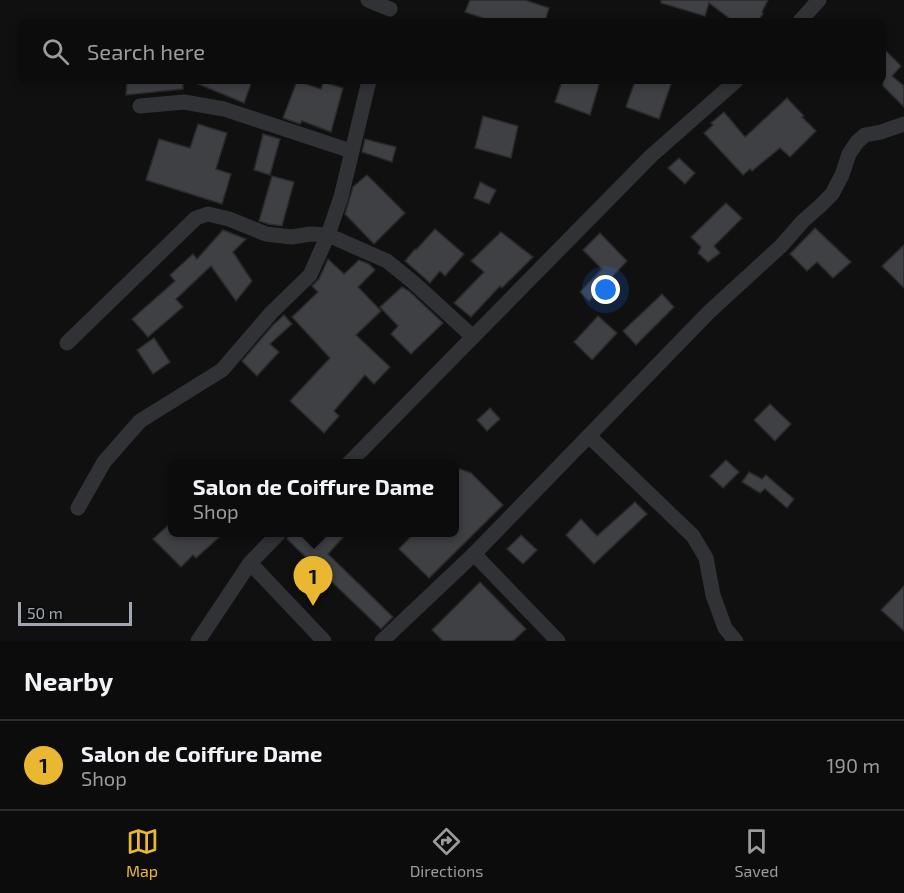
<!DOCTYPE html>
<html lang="en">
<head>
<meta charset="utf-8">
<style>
  :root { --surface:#0c0c0d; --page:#1a1a1b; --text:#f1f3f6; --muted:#9a9b9d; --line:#2c2c2e; --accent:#e9b730 }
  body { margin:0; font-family:"Exo 2",sans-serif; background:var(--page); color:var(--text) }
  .scale { position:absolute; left:18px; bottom:15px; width:114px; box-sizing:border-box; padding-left:6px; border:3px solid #a2a6b2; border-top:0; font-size:16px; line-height:21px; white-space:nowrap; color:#a2a6b2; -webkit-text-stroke:4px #0b0b0c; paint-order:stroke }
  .you { position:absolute; left:606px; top:290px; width:21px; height:21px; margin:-15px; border:4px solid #fff; border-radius:50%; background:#1a73e8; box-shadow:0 0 0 9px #1a73e833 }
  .badge { display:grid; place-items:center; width:39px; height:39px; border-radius:50%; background:var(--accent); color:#111; font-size:20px; font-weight:700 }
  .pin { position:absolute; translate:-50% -50px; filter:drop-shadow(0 2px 3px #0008) }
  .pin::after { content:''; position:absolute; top:32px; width:21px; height:18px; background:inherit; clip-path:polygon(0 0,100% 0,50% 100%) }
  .popup { position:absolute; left:168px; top:459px; width:291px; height:78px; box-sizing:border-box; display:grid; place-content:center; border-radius:9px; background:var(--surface); filter:drop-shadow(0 2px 4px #0005); font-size:20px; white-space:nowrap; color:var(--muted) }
  .popup b { font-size:22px; color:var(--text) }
  .popup::after { content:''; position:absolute; left:50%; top:100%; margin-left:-12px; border:12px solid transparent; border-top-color:var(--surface) }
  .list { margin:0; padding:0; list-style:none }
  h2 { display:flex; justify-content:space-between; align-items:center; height:78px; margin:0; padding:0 24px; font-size:26px }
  h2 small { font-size:20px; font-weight:400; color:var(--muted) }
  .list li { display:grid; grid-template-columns:39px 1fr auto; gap:18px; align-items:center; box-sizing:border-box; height:90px; padding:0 24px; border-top:2px solid var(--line) }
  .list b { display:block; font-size:22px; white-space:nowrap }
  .list p { margin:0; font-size:20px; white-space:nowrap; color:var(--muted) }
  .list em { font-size:20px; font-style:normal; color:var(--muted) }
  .icon { flex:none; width:33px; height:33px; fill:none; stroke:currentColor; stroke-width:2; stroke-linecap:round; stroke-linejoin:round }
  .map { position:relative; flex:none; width:904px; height:641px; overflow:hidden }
  .search { position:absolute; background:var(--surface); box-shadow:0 3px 9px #0003; left:18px; right:18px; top:18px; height:66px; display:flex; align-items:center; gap:15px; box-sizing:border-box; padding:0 21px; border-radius:9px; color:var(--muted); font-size:22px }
  .sheet { height:168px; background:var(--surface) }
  nav { display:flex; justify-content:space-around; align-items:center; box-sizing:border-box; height:84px; border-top:2px solid var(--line); background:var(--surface); font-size:16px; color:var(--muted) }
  nav a { display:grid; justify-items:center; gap:3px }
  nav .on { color:var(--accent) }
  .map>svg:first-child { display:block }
  .building { fill:#3f4044; stroke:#2a2a2d; stroke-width:1.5 }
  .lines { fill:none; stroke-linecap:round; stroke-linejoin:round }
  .minor { stroke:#313236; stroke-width:15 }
</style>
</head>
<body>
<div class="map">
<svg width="904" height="641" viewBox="0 0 904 641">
  <rect width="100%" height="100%" fill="#101011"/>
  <g class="building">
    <polygon points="470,0 525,0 549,8 545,21 492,21 465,12"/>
    <polygon points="661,0 768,0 762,12 763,14 758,21 733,21 709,3 705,16 661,3"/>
    <polygon points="883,48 901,66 892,76 904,86 904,107 883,86"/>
    <polygon points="127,81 183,81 183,89 126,95"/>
    <polygon points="191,81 252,81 244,103"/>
    <polygon points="297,81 321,89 323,82 343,88 331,132 302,121 300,124 283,118"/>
    <polygon points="562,81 600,81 590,115 555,102"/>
    <polygon points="635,81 672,81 659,119 626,107"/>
    <polygon points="787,98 804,116 802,117 816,131 790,157 780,148 752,171 750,169 743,175 704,133 713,125 711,123 724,112 745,137"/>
    <polygon points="483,116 518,126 511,158 475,148"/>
    <polygon points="198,124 227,133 216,169 231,174 222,204 146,180 159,139 190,148"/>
    <polygon points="263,134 280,139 270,175 254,170"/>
    <polygon points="365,139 396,147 392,162 362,152"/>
    <polygon points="679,158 695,173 685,184 668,168"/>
    <polygon points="367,175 405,213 374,244 345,214 353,187"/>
    <polygon points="272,176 294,182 282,226 268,224 259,221"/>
    <polygon points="480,182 496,190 489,204 474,198"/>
    <polygon points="726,203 742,218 714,246 720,253 708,262 698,253 701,247 691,237"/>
    <polygon points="815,228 851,262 833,278 817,262 807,271 790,254"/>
    <polygon points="435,229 464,254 445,276 440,271 430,283 405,261 415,249 416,250"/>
    <polygon points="223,230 246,239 233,252 252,281 236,301 211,266 176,299 183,307 148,337 132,319 175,281 170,275 193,254 197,259"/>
    <polygon points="501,232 533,257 502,288 500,286 471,317 454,303 484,272 471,261"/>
    <polygon points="600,233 627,261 589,301 580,292 602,269 583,250"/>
    <polygon points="904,245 904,288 882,266"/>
    <polygon points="328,259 344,274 359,260 369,264 375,270 358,287 381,311 356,335 390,367 374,384 365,375 334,411 339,416 324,433 290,401 330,358 292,317 318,292 312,286 319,279"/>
    <polygon points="402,287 409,291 443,323 411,354 391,334 398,326 380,307"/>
    <polygon points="662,294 674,307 636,345 623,331"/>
    <polygon points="284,315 292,324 270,344 279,352 257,376 242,361 273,325"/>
    <polygon points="598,316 617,333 592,360 574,342"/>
    <polygon points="154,338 170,362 153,374 137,350"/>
    <polygon points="770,404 791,424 775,441 754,420"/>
    <polygon points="490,408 500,419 487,431 477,420"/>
    <polygon points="726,460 739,472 723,488 710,476"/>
    <polygon points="454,467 471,473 503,505 429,578 399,549 415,532 454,532"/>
    <polygon points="749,472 762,479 766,475 794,499 787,508 765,489 760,493 742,482"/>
    <polygon points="635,502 647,514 594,564 566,535 581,519 597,536"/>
    <polygon points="172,522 172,532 225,532 196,558 193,555 181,567 153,539"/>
    <polygon points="290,532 348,532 328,554 393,617 381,629 287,539"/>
    <polygon points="521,535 537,550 523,564 507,549"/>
    <polygon points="480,582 526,629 513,641 443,641 432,630"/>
    <polygon points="904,586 904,631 881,610"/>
  </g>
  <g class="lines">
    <g class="minor">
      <polyline points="368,0 390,9"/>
      <polyline points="800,21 819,0"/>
      <polyline points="140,106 184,102 224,109 351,151"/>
      <polyline points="67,343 196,218 208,214 229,219 266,234 292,237 310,234 328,235 387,261 413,282 473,337"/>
      <polyline points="589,436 693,536 706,558 713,595 725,628 736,641"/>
      <polyline points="348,464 651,156 736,81"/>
      <polyline points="78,508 104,462 140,421 222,370 271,313 310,275 328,235 341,197 369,81"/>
      <polyline points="474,554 558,641"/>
      <polyline points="250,563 324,641"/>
      <polyline points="198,641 250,563 280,532"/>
      <polyline points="382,641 474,554 709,312 781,246 803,221 820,206 832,194 842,175 849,154 857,142 865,135 881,132 904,124"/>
    </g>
  </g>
</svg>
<div class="scale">50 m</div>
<div class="you"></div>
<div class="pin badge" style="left:313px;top:606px">1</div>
<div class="popup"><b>Salon de Coiffure Dame</b>Shop</div>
<div class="search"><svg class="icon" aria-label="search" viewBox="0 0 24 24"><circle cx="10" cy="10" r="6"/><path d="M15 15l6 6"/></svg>Search here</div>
</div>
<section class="sheet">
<h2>Nearby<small></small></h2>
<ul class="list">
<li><span class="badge">1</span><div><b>Salon de Coiffure Dame</b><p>Shop</p></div><em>190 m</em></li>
</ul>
</section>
<nav>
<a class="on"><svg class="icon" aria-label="map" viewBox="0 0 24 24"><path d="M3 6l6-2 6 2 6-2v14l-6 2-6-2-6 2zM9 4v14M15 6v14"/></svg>Map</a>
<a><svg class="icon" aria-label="directions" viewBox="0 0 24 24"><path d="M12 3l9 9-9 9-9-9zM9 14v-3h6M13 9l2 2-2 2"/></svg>Directions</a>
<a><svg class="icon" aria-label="saved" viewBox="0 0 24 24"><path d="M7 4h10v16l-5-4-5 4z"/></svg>Saved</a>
</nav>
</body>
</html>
